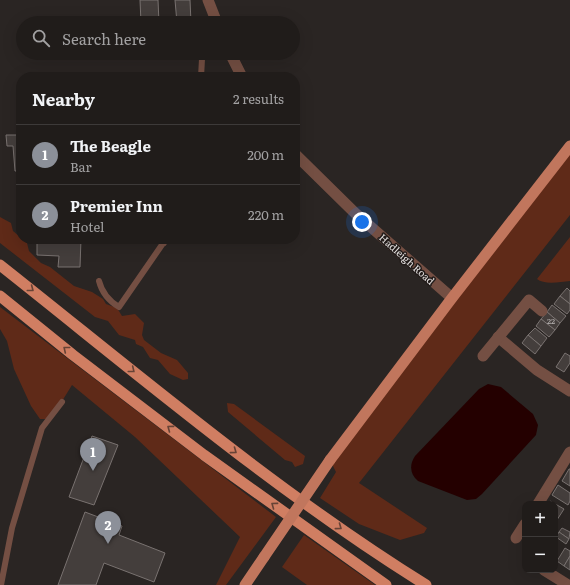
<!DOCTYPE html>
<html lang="en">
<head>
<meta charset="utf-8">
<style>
  :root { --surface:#201c1a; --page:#2d2927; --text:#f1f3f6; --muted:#a2a1a2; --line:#3d3a39; --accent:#8c9099 }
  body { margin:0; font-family:Literata,serif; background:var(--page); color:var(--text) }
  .controls { position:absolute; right:12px; bottom:12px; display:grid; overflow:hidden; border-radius:8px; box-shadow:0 4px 16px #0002 }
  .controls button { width:36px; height:36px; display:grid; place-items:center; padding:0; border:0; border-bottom:1px solid var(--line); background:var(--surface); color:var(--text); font:20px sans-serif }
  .you { position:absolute; left:362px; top:222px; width:14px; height:14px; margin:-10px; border:3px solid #fff; border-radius:50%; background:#1a73e8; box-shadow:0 0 0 6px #1a73e833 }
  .badge { display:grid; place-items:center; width:26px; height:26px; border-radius:50%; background:var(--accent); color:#fff; font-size:13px; font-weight:700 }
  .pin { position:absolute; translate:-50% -33px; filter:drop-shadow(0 1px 2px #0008) }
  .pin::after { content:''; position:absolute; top:21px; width:14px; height:12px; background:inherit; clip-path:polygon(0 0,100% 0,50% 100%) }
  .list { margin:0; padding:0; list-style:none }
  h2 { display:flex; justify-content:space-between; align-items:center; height:52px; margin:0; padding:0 16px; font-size:17px }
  h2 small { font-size:13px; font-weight:400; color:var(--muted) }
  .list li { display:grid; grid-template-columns:26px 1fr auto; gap:12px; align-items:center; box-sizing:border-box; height:60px; padding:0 16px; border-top:1px solid var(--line) }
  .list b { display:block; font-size:15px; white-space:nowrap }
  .list p { margin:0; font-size:13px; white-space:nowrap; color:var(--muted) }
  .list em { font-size:13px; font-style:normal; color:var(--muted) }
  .icon { flex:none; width:22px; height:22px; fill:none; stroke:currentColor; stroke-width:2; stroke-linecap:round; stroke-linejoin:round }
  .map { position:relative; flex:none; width:570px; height:585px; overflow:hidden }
  .search { position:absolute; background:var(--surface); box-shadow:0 4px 16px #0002; left:16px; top:16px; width:284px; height:44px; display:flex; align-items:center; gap:10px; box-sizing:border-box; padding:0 14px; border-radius:22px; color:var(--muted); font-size:15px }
  .panel { position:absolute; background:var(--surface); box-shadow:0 4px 16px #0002; left:16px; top:72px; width:284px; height:172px; border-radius:16px }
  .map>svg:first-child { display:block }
  .green { fill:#5f2a18 }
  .water { fill:#240000 }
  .building { fill:#443e3c; stroke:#797270 }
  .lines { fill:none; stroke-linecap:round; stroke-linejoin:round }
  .service { stroke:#744f43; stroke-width:6 }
  .minor { stroke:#744f43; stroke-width:11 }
  .tertiary { stroke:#744f43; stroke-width:11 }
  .primary { stroke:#c1765d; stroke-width:11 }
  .trunk { stroke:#d07e62; stroke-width:11 }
  .primary-bridge { stroke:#c1765d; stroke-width:11 }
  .oneway { stroke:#674336 }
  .labels { text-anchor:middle; stroke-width:3; stroke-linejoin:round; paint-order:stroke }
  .number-label { font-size:8px; fill:#bbb7b6 }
  .street-label { font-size:10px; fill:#e3dfde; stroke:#211b19 }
</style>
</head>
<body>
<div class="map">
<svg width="570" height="585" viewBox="0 0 570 585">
  <rect width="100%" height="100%" fill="#2a2523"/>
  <g class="green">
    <polygon points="570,147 570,215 359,483 427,528 424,533 400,540 359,524 320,498 336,472 330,460"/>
    <polygon points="0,217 11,223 13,231 27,243 29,251 41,263 50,267 74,286 92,292 103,299 106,304 117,308 122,316 135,314 144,323 142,335 144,340 161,353 177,360 188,373 188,379 183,380 170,374 158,360 150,358 143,347 136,344 135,340 119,335 108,321 95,317 0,243"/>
    <path d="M570,237V281C560,282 544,285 537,279Z"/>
    <polygon points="0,307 276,517 226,585 216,585 240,537 135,437 72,385 51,419 40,419 31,406 14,369 7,341 0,329"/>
    <polygon points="227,403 234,404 305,456 303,464 295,467 292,462 285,460 228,412"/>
    <polygon points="304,535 375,585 307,585 282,567"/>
  </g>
  <path class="water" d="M488,384L501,387L533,414L538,425L536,435L482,494L476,499L467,500L418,481C410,474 409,465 415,456L479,389Z"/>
  <g class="building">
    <polygon points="140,0 158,0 159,23 141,23"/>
    <polygon points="175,0 190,0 191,23 177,23"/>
    <polygon points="6,135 21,135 21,171 15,171 13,146 7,146"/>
    <polygon points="37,239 81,239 80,267 58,267 59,256 37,255"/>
    <polygon points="567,288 570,291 570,304 560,296"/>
    <polygon points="560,296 570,304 570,310 567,314 554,304"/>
    <polygon points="552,305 566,316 560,323 547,312"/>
    <polygon points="547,312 560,323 555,330 541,319"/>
    <polygon points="541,319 555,330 549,337 536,326"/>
    <polygon points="535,328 547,338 541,346 528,335"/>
    <polygon points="528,335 541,346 535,354 522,343"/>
    <polygon points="565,353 570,356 570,363 564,372 556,367"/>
    <polygon points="92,436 118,445 94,505 69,497"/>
    <polygon points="569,469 570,469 570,486 562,481"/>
    <polygon points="558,485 570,493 570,501 568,505 552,495"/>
    <polygon points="550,501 564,509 555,523 555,504 547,504"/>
    <polygon points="85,512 122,526 119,535 165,553 154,582 104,563 96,585 58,585"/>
    <polygon points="562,528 570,532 569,539 559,532"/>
    <polygon points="559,532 569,539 566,544 556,537"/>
    <polygon points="565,548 570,551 570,556 564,566 557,561"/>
    <polygon points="570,556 570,570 564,566"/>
  </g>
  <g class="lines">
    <g class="service">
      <polyline points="201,77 202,59 205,53"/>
      <polyline points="155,239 164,243"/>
      <path d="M99,281C102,293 109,301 119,307L166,239"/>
      <polyline points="1,585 12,528 42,428 62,402"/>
    </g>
    <g class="minor">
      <polyline points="498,337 537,370 570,391"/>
      <polyline points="483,356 529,300 542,311"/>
      <polyline points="538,504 570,452"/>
      <polyline points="516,538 525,524"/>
      <polyline points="544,570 568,585"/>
    </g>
    <g class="tertiary">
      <polyline points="208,0 217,23"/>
      <polyline points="230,53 242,77"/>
      <polyline points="295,154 355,213 452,298"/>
    </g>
    <g class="primary">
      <polyline points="330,460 452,298 570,146"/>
      <polyline points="245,585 264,557"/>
    </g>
    <g class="trunk">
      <path d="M0,265C139,375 275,491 426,585"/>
      <polyline points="0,296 73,355 204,455 386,585"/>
    </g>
    <polyline class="primary-bridge" points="264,557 330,460"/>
  </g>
  <defs><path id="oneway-chevron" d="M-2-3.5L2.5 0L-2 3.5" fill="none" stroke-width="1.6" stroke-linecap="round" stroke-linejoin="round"/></defs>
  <g class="oneway">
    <use href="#oneway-chevron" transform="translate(31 289) rotate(38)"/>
    <use href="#oneway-chevron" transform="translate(66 349) rotate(-141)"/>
    <use href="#oneway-chevron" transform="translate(132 370) rotate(39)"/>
    <use href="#oneway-chevron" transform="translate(170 428) rotate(-143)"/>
    <use href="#oneway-chevron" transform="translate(234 451) rotate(36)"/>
    <use href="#oneway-chevron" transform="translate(274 505) rotate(-144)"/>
    <use href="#oneway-chevron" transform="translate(339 527) rotate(36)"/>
  </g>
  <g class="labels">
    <g class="number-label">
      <text x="551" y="324">22</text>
    </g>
    <g class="street-label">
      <text transform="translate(407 259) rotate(42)" y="4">Hadleigh Road</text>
    </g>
  </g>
</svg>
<div class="controls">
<button>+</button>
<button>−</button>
</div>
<div class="you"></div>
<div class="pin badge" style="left:93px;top:471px">1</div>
<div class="pin badge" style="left:108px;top:544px">2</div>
<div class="search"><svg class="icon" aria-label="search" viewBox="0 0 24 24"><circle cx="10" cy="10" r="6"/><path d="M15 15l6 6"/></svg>Search here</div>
<section class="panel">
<h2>Nearby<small>2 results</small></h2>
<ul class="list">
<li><span class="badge">1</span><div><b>The Beagle</b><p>Bar</p></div><em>200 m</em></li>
<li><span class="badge">2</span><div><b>Premier Inn</b><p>Hotel</p></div><em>220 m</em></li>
</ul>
</section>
</div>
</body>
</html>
